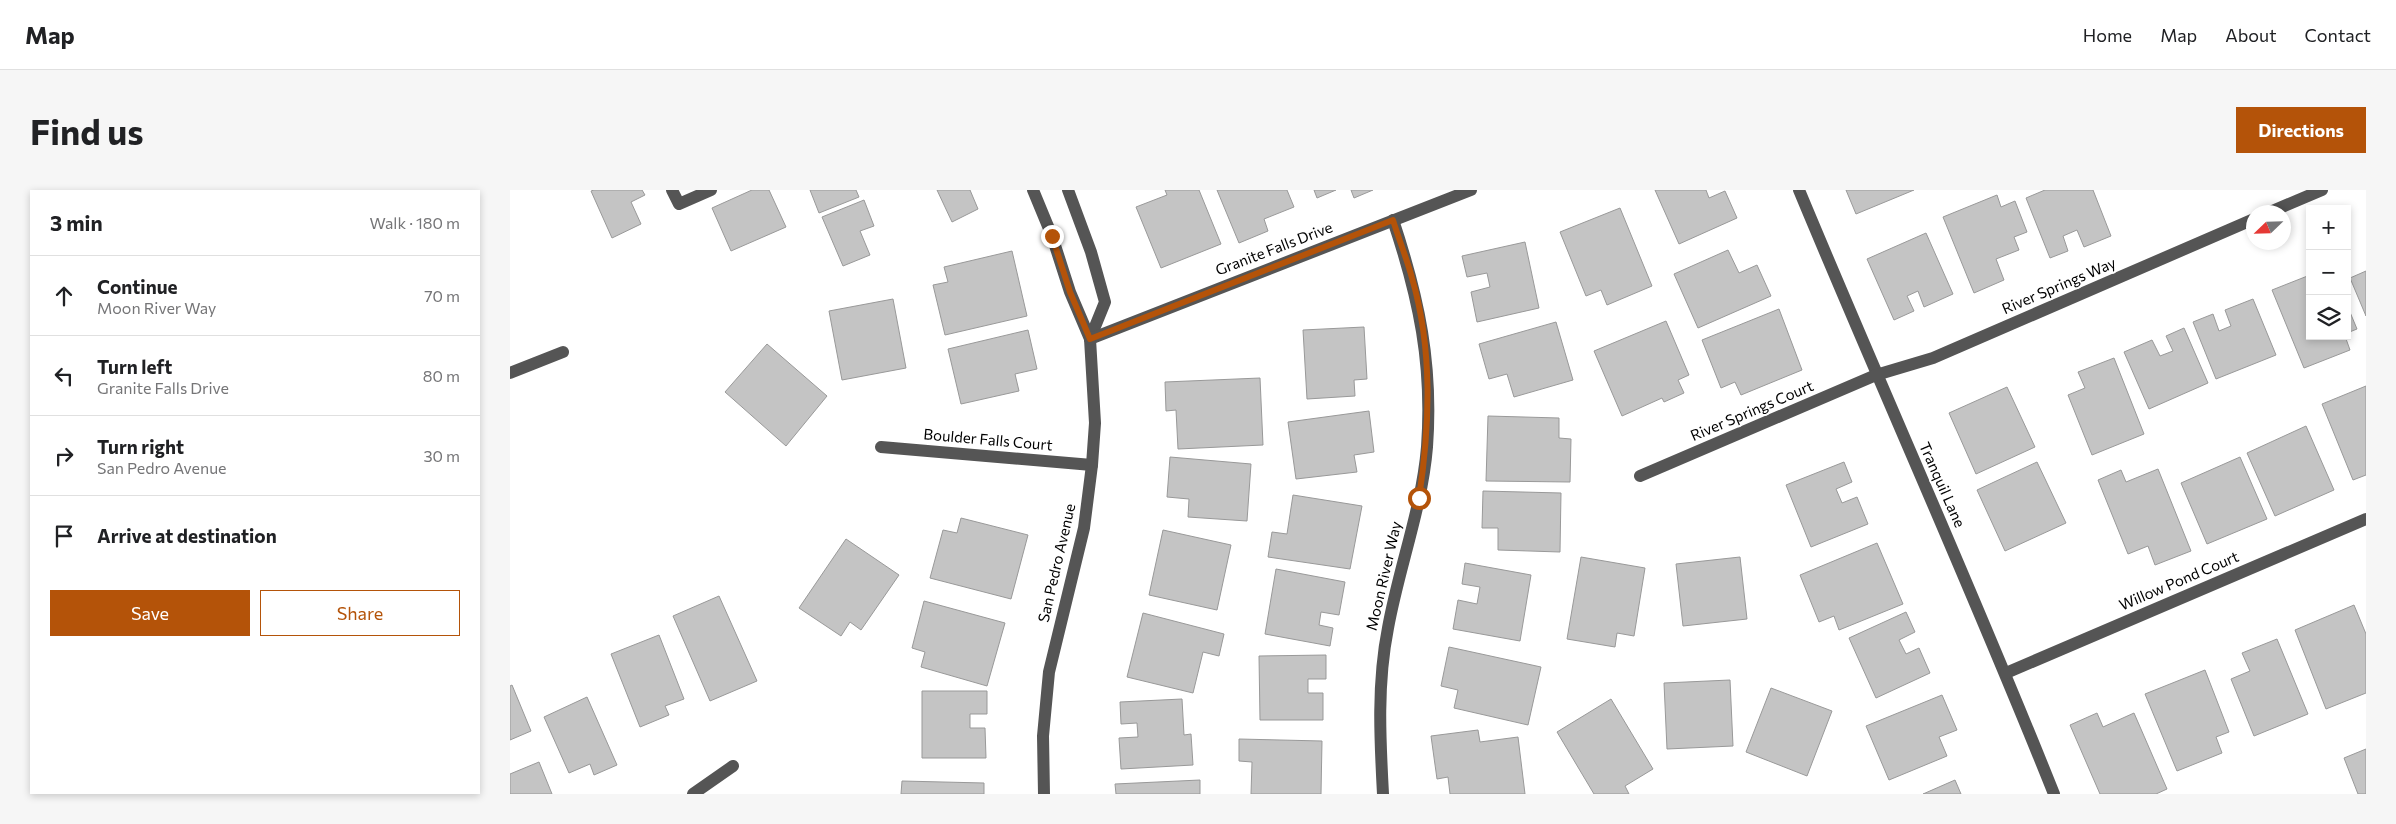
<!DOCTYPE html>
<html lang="en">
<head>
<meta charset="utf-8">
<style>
  :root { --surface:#fff; --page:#f6f6f6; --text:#202124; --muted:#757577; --line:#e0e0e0; --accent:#b45309 }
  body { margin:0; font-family:Commissioner,sans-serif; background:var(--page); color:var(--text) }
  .controls { position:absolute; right:15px; top:15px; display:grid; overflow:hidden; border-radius:0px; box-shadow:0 2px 8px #0003 }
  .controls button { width:45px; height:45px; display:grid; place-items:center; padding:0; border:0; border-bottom:1px solid var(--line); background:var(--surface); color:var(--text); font:25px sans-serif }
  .compass { position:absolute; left:1736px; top:15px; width:45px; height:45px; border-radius:50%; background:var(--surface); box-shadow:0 2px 8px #0003; rotate:247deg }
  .stop { position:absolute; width:15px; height:15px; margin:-11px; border:4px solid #b45309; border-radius:50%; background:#fff }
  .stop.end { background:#b45309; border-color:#fff; box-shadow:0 1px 5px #0008 }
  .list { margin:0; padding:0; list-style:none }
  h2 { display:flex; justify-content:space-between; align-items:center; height:65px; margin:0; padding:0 20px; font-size:21px }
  h2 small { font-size:16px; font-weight:400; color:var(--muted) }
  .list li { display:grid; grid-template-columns:32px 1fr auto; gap:15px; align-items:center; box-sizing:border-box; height:80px; padding:0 20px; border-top:1px solid var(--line) }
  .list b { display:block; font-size:19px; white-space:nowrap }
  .list p { margin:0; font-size:16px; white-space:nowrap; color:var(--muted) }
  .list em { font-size:16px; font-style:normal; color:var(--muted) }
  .actions { display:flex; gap:10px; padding:15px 20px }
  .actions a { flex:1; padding:11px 0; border:1px solid var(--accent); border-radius:0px; text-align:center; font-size:18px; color:var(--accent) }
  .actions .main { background:var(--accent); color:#fff }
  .icon { flex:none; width:28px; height:28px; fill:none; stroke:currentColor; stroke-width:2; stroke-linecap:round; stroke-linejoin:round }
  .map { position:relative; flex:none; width:1856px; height:604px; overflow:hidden; border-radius:0px }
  header { display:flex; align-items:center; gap:30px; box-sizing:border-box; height:70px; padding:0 25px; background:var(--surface); border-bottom:1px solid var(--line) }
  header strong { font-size:24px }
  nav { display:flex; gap:28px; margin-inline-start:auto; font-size:18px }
  .intro { display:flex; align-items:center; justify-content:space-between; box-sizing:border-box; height:120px; padding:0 30px }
  h1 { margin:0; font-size:35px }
  .button { padding:12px 22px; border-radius:0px; background:var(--accent); color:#fff; font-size:18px; font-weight:700 }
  main { display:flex; gap:30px; padding:0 30px }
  aside { flex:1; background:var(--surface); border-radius:0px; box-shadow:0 2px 8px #0003 }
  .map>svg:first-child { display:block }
  .building { fill:#c4c4c4; stroke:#999 }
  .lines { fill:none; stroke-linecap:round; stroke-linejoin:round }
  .minor { stroke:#555; stroke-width:12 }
  .route { stroke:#b45309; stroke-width:6 }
  .labels { text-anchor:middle; stroke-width:4; stroke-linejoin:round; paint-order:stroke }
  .street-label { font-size:15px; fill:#000; stroke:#fff }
</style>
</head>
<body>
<header>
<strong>Map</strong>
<nav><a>Home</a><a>Map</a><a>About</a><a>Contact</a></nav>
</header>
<div class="intro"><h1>Find us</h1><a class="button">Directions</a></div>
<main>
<aside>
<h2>3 min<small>Walk · 180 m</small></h2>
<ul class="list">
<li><svg class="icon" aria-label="ahead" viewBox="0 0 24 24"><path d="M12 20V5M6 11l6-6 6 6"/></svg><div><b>Continue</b><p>Moon River Way</p></div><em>70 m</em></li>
<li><svg class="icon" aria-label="left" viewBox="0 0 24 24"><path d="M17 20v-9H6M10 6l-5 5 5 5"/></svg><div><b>Turn left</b><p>Granite Falls Drive</p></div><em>80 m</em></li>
<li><svg class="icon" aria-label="right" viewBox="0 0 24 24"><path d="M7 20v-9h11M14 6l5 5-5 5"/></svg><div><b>Turn right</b><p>San Pedro Avenue</p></div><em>30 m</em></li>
<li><svg class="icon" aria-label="arrive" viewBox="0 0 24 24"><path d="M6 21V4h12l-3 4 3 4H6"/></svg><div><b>Arrive at destination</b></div></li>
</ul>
<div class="actions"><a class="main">Save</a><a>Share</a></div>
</aside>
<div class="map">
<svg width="1856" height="604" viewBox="0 0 1856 604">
  <rect width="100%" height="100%" fill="#fff"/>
  <g class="building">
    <polygon points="84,0 132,0 135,5 121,12 131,34 102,48 81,1"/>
    <polygon points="242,0 259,0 276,37 221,61 202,18"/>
    <polygon points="300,0 346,0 349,7 309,23"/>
    <polygon points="427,0 460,0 468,19 442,32"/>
    <polygon points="655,0 689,0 711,54 651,78 626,17 657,5"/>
    <polygon points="707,0 777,0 784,17 754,29 758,41 729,53"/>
    <polygon points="804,0 826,0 807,8"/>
    <polygon points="841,0 863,0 844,8"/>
    <polygon points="1145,0 1196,0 1199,8 1215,1 1227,28 1169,54"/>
    <polygon points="1336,0 1404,0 1346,24"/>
    <polygon points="1535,0 1583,0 1601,46 1574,57 1567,40 1553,46 1558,61 1540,68 1516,8"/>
    <polygon points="1487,5 1491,17 1505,11 1517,42 1504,47 1509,60 1486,69 1494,90 1464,103 1433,27"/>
    <polygon points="354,10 364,36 350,41 360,65 333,76 312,27"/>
    <polygon points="1110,18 1142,96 1097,115 1091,100 1076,106 1050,42"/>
    <polygon points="1416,43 1443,104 1414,117 1408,101 1397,106 1404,121 1384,130 1357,69"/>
    <polygon points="1015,52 1029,118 967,132 961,102 980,97 977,83 957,87 952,66"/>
    <polygon points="1218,60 1229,83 1247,75 1261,106 1188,138 1164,84"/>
    <polygon points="502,61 517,126 435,145 423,95 438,92 434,77"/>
    <polygon points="1856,81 1856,126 1840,88"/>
    <polygon points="1800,85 1800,146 1835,146 1840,160 1794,178 1762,100"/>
    <polygon points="383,109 396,178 332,190 319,121"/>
    <polygon points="1743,109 1766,165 1706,189 1683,132 1703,124 1709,141 1721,136 1715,120"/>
    <polygon points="1837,115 1847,139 1837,143"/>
    <polygon points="1269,119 1292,180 1231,205 1225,192 1211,198 1192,150"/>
    <polygon points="1156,131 1179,185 1168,190 1174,203 1154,212 1152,208 1112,226 1084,161"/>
    <polygon points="1046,132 1063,190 1004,207 997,184 979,189 969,154"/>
    <polygon points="854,137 857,189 844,190 845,206 797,209 793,140"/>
    <polygon points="1674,138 1698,193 1639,219 1614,162 1642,150 1650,166 1663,161 1656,146"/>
    <polygon points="518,140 527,179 505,184 509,201 451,214 438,159"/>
    <polygon points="257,154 317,206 276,256 215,202"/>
    <polygon points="1604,168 1634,244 1582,265 1558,205 1575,198 1568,182"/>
    <polygon points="750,188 753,255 668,259 666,220 656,221 655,192"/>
    <polygon points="1856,196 1856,285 1843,290 1812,214"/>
    <polygon points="1497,197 1525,257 1466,284 1439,223"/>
    <polygon points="859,221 864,262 844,265 847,282 786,289 778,232"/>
    <polygon points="978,226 1049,228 1049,248 1061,249 1060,292 976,291"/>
    <polygon points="1796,236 1824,300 1765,326 1737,263"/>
    <polygon points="660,267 741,274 737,331 678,327 679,309 657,307"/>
    <polygon points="1730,267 1757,329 1697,354 1671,293"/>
    <polygon points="1334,272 1342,292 1326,299 1332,313 1347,307 1358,334 1301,357 1276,295"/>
    <polygon points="1527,272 1556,333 1495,361 1467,300"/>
    <polygon points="1648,279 1681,361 1645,375 1638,356 1618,364 1588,290 1611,280 1616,292"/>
    <polygon points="973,301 1051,303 1050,362 988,360 988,338 972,338"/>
    <polygon points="783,305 852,316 840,379 758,367 762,342 777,344"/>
    <polygon points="451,328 518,345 501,409 420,388 433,340 447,343"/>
    <polygon points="653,340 721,355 707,420 639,405"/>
    <polygon points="336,349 389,385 351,440 340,432 331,446 289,418"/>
    <polygon points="1367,353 1393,414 1329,440 1324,426 1309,432 1290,385"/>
    <polygon points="1071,367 1135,378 1124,446 1107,443 1105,457 1057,449"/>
    <polygon points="1230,367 1237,429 1173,436 1166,374"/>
    <polygon points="955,373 1021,385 1010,451 943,439 948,410 967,414 970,397 952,394"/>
    <polygon points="766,379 835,392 829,425 811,422 809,435 823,438 820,456 755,444"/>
    <polygon points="209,406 247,491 200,511 163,426"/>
    <polygon points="414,411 495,433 477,496 411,477 415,462 402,458"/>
    <polygon points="1844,415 1856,444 1856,503 1816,519 1785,440"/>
    <polygon points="1396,422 1405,442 1389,450 1396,464 1409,458 1420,483 1366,508 1339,448"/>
    <polygon points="633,423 714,444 709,466 693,462 683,503 617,487"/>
    <polygon points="149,445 174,509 155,516 159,525 130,537 101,464"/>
    <polygon points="1767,449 1798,524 1744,546 1721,489 1740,481 1732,463"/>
    <polygon points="939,457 1031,477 1018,535 944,518 948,500 931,496"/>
    <polygon points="816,465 816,489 798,489 798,503 813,503 813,530 750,530 749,466"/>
    <polygon points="1695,480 1719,542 1706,547 1712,563 1667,581 1635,504"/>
    <polygon points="1220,490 1223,556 1157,559 1154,493"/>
    <polygon points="2,495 21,541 0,550 0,496"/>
    <polygon points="1261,498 1322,521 1297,586 1236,562"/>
    <polygon points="412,501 477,501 477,524 460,524 460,538 475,538 476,568 412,568"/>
    <polygon points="1432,505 1447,540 1429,547 1437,566 1379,590 1356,536"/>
    <polygon points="77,507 107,575 84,585 80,574 59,583 34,527"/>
    <polygon points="672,509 674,545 681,544 683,575 611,579 609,548 628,547 627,533 611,534 610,512"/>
    <polygon points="1101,509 1143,579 1115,596 1119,604 1084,604 1047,542"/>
    <polygon points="1587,523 1593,537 1624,523 1657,599 1646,604 1590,604 1560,535"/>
    <polygon points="968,540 970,552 1008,547 1015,604 940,604 938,587 927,589 921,546"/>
    <polygon points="729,549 812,551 811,604 741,604 742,572 729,571"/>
    <polygon points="1856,559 1856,604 1848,604 1834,568"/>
    <polygon points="29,572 42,604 0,604 0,584"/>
    <polygon points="690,590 690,604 606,604 605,594"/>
    <polygon points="1445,590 1451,604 1413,604"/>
    <polygon points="392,591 474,593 474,604 391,604"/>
  </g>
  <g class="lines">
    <g class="minor">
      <polyline points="162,0 169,14 201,0"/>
      <polyline points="523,0 542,46 560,102 580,149 585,233 582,275 574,338 539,482 533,546 534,604"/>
      <polyline points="558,0 581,62 595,112 580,149"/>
      <path d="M1289,0C1373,202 1463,401 1544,604"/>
      <polyline points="1760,22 1812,0"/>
      <polyline points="580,149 961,0"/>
      <polyline points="0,183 53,162"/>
      <polyline points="371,257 582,275"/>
      <polyline points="1130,286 1366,185 1423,168 1744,29"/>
      <polyline points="1496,483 1856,329"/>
      <polyline points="183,604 223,576"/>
      <path d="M873,604C870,549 867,493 878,438C889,377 912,318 917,257C923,174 909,108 883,30"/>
    </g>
  </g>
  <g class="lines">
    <path class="route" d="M542,46L560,102L580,149L883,30C889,50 897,69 902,88C923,160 920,235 909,308"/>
  </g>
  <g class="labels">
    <g class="street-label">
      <text transform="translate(764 59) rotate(-21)" y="5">Granite Falls Drive</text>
      <text transform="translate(1549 96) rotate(-23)" y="5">River Springs Way</text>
      <text transform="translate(1242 221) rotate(-23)" y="5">River Springs Court</text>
      <text transform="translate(478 250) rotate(5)" y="5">Boulder Falls Court</text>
      <text transform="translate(1432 295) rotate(66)" y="5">Tranquil Lane</text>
      <text transform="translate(547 373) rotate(-77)" y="5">San Pedro Avenue</text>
      <text transform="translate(874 386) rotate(-77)" y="5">Moon River Way</text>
      <text transform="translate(1669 391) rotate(-23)" y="5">Willow Pond Court</text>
    </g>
  </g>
</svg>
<div class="controls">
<button>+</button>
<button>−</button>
<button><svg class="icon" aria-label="layers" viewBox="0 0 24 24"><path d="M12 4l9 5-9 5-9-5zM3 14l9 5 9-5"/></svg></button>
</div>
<svg class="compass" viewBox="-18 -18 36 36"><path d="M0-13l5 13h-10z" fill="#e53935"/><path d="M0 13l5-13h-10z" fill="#757577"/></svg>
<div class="stop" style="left:909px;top:308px"></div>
<div class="stop end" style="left:542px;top:46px"></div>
</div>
</main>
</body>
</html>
